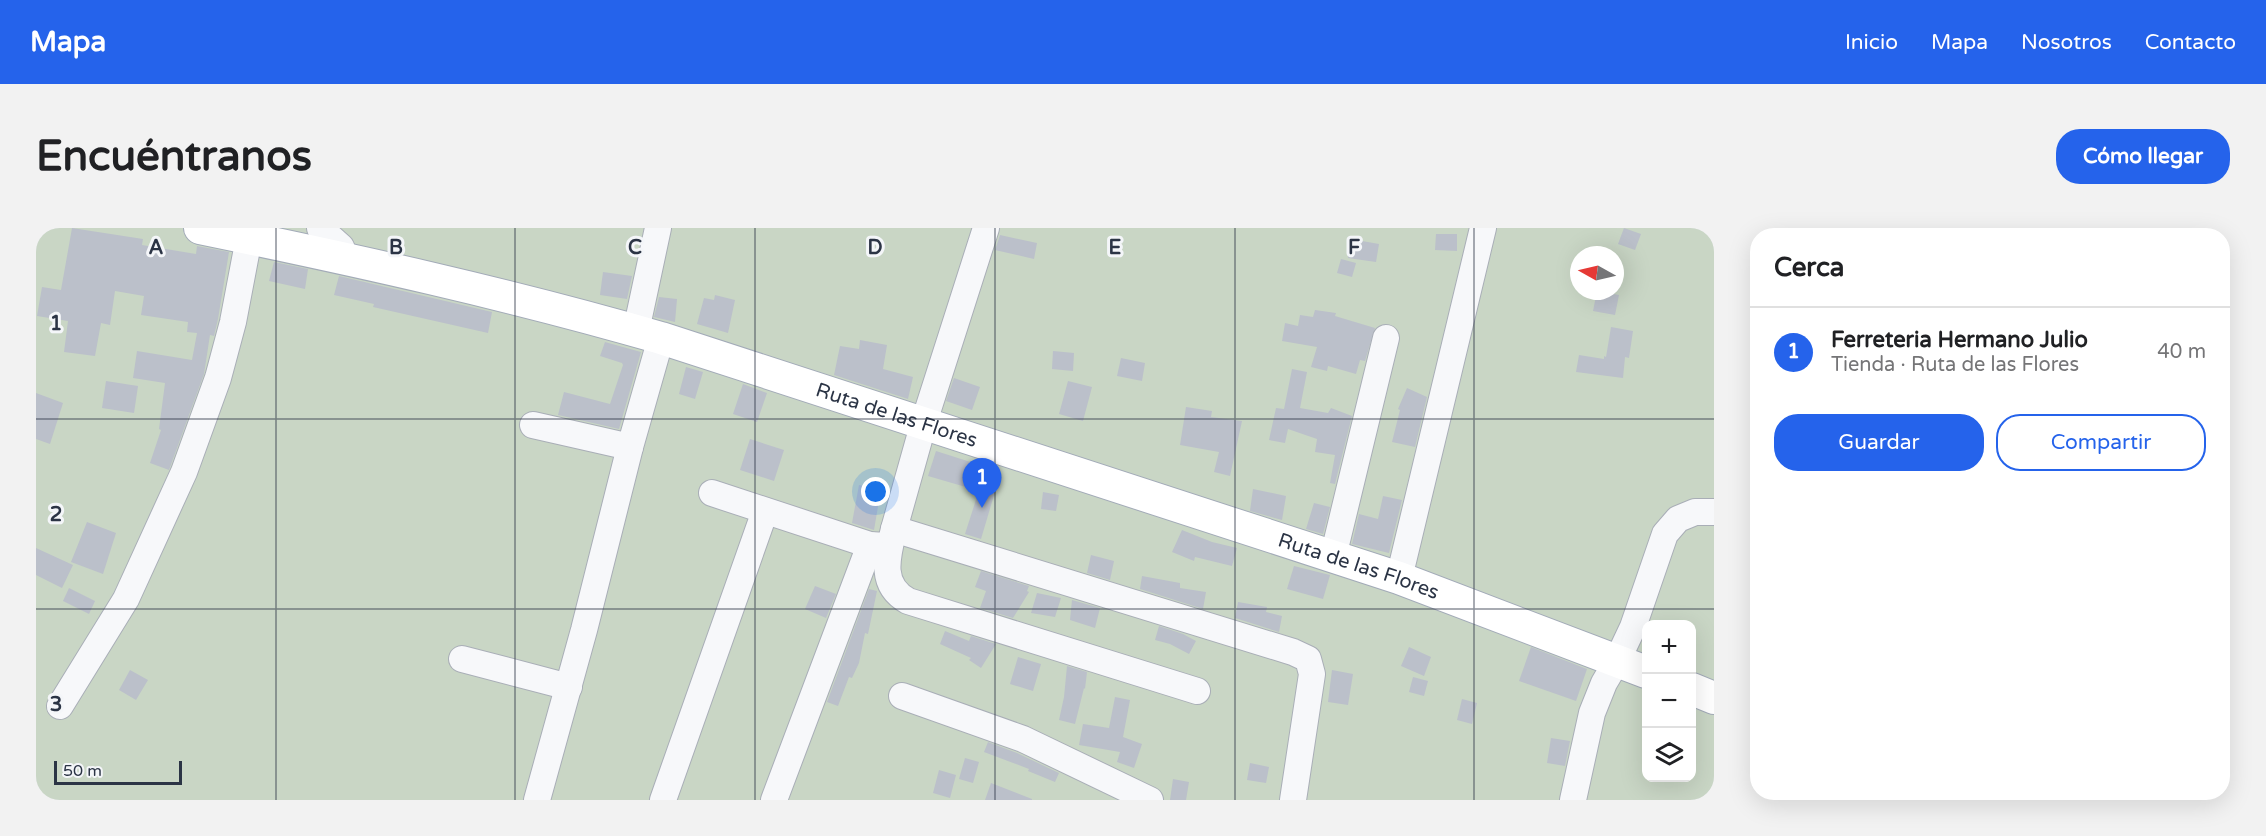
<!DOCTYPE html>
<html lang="es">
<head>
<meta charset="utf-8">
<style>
  :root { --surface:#fff; --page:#f2f2f2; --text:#202124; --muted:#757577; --line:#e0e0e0; --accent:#2563eb }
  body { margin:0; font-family:"Varela Round",sans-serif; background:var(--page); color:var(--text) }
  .controls { position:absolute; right:18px; bottom:18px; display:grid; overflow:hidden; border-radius:12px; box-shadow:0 6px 24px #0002 }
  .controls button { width:54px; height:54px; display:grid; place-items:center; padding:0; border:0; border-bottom:2px solid var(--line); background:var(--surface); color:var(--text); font:30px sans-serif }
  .compass { position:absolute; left:1534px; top:18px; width:54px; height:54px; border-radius:50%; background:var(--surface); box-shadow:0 6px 24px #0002; rotate:278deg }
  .scale { position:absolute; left:18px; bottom:15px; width:128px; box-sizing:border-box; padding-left:6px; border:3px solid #2b3445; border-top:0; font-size:16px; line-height:21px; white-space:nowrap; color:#2b3445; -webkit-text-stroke:4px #f4f6f9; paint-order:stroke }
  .you { position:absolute; left:840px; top:264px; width:21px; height:21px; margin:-15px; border:4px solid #fff; border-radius:50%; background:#1a73e8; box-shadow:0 0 0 9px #1a73e833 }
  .badge { display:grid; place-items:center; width:39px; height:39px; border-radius:50%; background:var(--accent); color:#fff; font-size:20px; font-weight:700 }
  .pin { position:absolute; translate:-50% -50px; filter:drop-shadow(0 2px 3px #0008) }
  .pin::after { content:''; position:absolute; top:32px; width:21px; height:18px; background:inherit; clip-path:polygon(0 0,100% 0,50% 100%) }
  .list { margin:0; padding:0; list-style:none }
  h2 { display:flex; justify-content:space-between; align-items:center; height:78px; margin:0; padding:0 24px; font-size:26px }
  h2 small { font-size:20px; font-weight:400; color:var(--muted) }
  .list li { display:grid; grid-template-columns:39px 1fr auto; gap:18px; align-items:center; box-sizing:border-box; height:90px; padding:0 24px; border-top:2px solid var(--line) }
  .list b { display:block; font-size:22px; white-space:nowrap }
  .list p { margin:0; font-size:20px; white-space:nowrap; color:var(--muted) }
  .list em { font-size:20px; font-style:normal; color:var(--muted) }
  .actions { display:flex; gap:12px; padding:18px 24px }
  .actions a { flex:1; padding:14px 0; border:2px solid var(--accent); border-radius:24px; text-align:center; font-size:21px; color:var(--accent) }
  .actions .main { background:var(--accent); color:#fff }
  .icon { flex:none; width:33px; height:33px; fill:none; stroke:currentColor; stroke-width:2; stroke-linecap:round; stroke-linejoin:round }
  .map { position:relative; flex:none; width:1678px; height:572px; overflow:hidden; border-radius:24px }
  header { display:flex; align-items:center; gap:36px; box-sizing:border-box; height:84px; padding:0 30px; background:var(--accent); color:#fff }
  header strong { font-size:28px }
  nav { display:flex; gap:33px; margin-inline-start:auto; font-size:21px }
  .intro { display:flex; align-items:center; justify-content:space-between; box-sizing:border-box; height:144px; padding:0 36px }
  h1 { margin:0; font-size:42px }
  .button { padding:15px 27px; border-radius:24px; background:var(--accent); color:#fff; font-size:21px; font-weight:700 }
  main { display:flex; gap:36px; padding:0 36px }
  aside { flex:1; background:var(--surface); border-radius:24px; box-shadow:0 6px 24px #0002 }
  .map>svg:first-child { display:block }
  .green { fill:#c9d6c5; fill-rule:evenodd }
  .building { fill:#bbc0ca }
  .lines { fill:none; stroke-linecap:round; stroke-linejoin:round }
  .minor-casing { stroke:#a9aeb7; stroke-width:28 }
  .major-casing { stroke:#a3abb8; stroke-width:34 }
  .minor { stroke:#f7f8fa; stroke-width:26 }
  .major { stroke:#fff; stroke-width:32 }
  .grid { fill:none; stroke:#2b3445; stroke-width:1.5; stroke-opacity:0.55 }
  .labels { text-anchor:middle; stroke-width:6; stroke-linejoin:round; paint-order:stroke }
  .street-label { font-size:20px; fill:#2b3445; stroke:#f4f6f9 }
  .grid-label { font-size:20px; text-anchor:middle; font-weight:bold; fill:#2b3445; stroke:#f4f6f9; stroke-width:6; stroke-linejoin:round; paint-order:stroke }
</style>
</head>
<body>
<header>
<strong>Mapa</strong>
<nav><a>Inicio</a><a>Mapa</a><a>Nosotros</a><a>Contacto</a></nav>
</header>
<div class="intro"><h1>Encuéntranos</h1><a class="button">Cómo llegar</a></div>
<main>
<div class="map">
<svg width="1678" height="572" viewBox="0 0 1678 572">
  <rect width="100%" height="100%" fill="#e4e7ec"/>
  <path class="green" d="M0,0H1678V572H0ZM1543,27H1579V63H1543ZM1610,397H1656V550H1610Z"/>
  <g class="building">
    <polygon points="36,0 107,11 106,17 160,26 161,18 193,24 182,91 178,108 174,107 168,146 133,242 114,235 125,202 123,201 129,155 97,150 101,123 156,132 161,105 151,104 152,94 105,87 108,68 79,63 74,97 65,95 59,128 28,124 32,93 1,88 6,59 25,62"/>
    <polygon points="1588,0 1605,6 1599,22 1582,16"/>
    <polygon points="1400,6 1421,6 1421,23 1399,22"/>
    <polygon points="964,7 1001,15 998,31 959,22"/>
    <polygon points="1315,11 1343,16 1340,34 1312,30"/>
    <polygon points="1305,31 1320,35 1316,49 1301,45"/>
    <polygon points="238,34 272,41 269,61 233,53"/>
    <polygon points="567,44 596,48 591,71 564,67"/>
    <polygon points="303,48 456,84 452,105 337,79 338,76 298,67"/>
    <polygon points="1561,63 1583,67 1579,87 1557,83"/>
    <polygon points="679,67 699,72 692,105 661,96 668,70 678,72"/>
    <polygon points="623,69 641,71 639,94 618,89"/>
    <polygon points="1279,82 1300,85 1299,88 1339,100 1329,133 1324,132 1320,146 1292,138 1291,143 1275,139 1281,119 1246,113 1249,95 1262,98 1264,87 1277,89"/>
    <polygon points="1575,99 1597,103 1593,130 1589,129 1587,150 1540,144 1543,127 1568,131 1568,128 1570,129"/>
    <polygon points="824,112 851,117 847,141 877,149 872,171 798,147 804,118 823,121"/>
    <polygon points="569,114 605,124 583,201 522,187 528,164 574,176 587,137 586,135 564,128"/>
    <polygon points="1017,123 1038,125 1037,143 1016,141"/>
    <polygon points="1085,130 1109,135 1106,153 1081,148"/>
    <polygon points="650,139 667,144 659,171 643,166"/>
    <polygon points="1256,141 1271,144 1264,180 1292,185 1295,180 1316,188 1299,256 1294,255 1299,227 1279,224 1281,211 1252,201 1249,215 1233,212 1240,180 1248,181"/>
    <polygon points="918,150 944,159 936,182 910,173"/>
    <polygon points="70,153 102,158 98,185 66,180"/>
    <polygon points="1032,153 1056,159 1047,193 1023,186"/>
    <polygon points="707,156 731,165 721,194 697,186"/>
    <polygon points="1371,160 1391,169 1379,219 1356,214 1364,182 1362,181"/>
    <polygon points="0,165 27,175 14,216 0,211"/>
    <polygon points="1150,179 1176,183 1175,189 1206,193 1194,248 1178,244 1183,224 1144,217"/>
    <polygon points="714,211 748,222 738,253 704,242"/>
    <polygon points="900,223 947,238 940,262 892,248"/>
    <polygon points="946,253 961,257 945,311 929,306"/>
    <polygon points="823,257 845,261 838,302 816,295"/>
    <polygon points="1217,261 1250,268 1246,292 1214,283"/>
    <polygon points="1007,264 1023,267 1020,283 1005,281"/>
    <polygon points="1347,268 1366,272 1353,325 1316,316 1323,286 1342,291"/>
    <polygon points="1278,275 1294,279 1287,306 1270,301"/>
    <polygon points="51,294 80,305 67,346 35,334"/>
    <polygon points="1146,302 1176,314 1201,320 1196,338 1159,329 1158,333 1136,324"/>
    <polygon points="0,320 37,337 26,360 0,347"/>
    <polygon points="1055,327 1078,333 1074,352 1051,345"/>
    <polygon points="1258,338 1294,347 1287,371 1251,361"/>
    <polygon points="945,343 993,358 991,363 993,364 977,390 944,380 950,363 939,359"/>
    <polygon points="1106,348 1144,355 1144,360 1170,364 1167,381 1104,361"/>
    <polygon points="779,358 800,366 790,390 769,381"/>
    <polygon points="33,360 59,373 53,386 27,373"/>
    <polygon points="833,361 841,363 832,406 829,405 823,435 816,450 813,449 802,478 791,474"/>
    <polygon points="1001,365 1025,370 1019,389 995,385"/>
    <polygon points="1036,372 1064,380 1059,400 1034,392"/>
    <polygon points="1202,374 1231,379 1230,384 1246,388 1243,404 1199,390"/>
    <polygon points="1123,398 1147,406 1160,413 1153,426 1134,416 1119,412"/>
    <polygon points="909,403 933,413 935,408 960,416 945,440 933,432 935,430 904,416"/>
    <polygon points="1373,419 1395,429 1388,448 1365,438"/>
    <polygon points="1495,419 1551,441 1540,473 1483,453"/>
    <polygon points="982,429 1005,436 997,463 974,456"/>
    <polygon points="1031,438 1051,444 1049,461 1048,460 1039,496 1023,492 1028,469"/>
    <polygon points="94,442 112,452 100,472 83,462"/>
    <polygon points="1296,442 1317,446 1312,477 1292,474"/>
    <polygon points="1377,449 1392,453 1388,468 1373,464"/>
    <polygon points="1079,469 1094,472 1087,509 1106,516 1098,540 1081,534 1084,524 1043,517 1047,496 1073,500"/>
    <polygon points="1426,471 1441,475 1436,496 1421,492"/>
    <polygon points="1515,510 1534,513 1529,538 1511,535"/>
    <polygon points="952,514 981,525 1023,545 1019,554 992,543 993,541 948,524"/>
    <polygon points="929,530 943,534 937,555 923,551"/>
    <polygon points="1214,535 1233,539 1230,555 1211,552"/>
    <polygon points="903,542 920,547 914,570 897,565"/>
    <polygon points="1137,551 1153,554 1150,572 1134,572"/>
    <polygon points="955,555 996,571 996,572 949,572"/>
  </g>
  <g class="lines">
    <defs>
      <g id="minor">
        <polyline points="284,0 305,19 310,30"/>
        <path d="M950,0L888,194L858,301C851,329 843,357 872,373L1161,463"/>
        <polyline points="600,103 622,0"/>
        <polyline points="497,197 594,219"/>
        <polyline points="676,265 834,317 850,318"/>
        <polyline points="858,301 1257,424 1272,431 1276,446 1257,572"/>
        <polyline points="1297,329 1350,110"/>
        <polyline points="1363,350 1447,0"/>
        <polyline points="426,431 533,459"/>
        <polyline points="866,468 987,511 1114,572"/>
        <polyline points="24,478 90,371 148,244 182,150 197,94 213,10"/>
        <polyline points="501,572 548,402 594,219 625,110"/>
        <polyline points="627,572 729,283"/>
        <polyline points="738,572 834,317"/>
        <polyline points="1537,572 1556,485 1568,455 1581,433 1597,399 1629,306 1642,291 1659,284 1678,284"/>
      </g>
      <g id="major">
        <path id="s1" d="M164,0C319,32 473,66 625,110L1363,350L1610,444"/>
        <polyline points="1656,461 1678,470"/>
      </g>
    </defs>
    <use href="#minor" class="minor-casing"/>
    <use href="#major" class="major-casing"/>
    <use href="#minor" class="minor"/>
    <use href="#major" class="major"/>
  </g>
  <path class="grid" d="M240,0V572M479,0V572M719,0V572M959,0V572M1199,0V572M1438,0V572M0,191H1678M0,381H1678"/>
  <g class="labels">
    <g class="street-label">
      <text dy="7" stroke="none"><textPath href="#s1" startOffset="722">Ruta de las Flores</textPath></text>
      <text dy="7" stroke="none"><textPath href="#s1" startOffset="1208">Ruta de las Flores</textPath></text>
    </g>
  </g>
  <g class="grid-label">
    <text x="120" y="26">A</text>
    <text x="360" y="26">B</text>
    <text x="599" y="26">C</text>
    <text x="839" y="26">D</text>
    <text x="1079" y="26">E</text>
    <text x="1318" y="26">F</text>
    <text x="20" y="102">1</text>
    <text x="20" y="293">2</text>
    <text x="20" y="483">3</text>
  </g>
</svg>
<div class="controls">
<button>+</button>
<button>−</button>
<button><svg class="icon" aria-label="layers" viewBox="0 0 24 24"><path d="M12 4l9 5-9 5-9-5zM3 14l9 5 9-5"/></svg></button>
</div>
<svg class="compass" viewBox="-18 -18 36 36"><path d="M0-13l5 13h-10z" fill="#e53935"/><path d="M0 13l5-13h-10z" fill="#757577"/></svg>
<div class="scale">50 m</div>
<div class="you"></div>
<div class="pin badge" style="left:946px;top:280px">1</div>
</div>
<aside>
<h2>Cerca<small></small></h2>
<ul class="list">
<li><span class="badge">1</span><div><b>Ferreteria Hermano Julio</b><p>Tienda · Ruta de las Flores</p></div><em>40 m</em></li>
</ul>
<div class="actions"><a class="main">Guardar</a><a>Compartir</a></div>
</aside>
</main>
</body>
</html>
